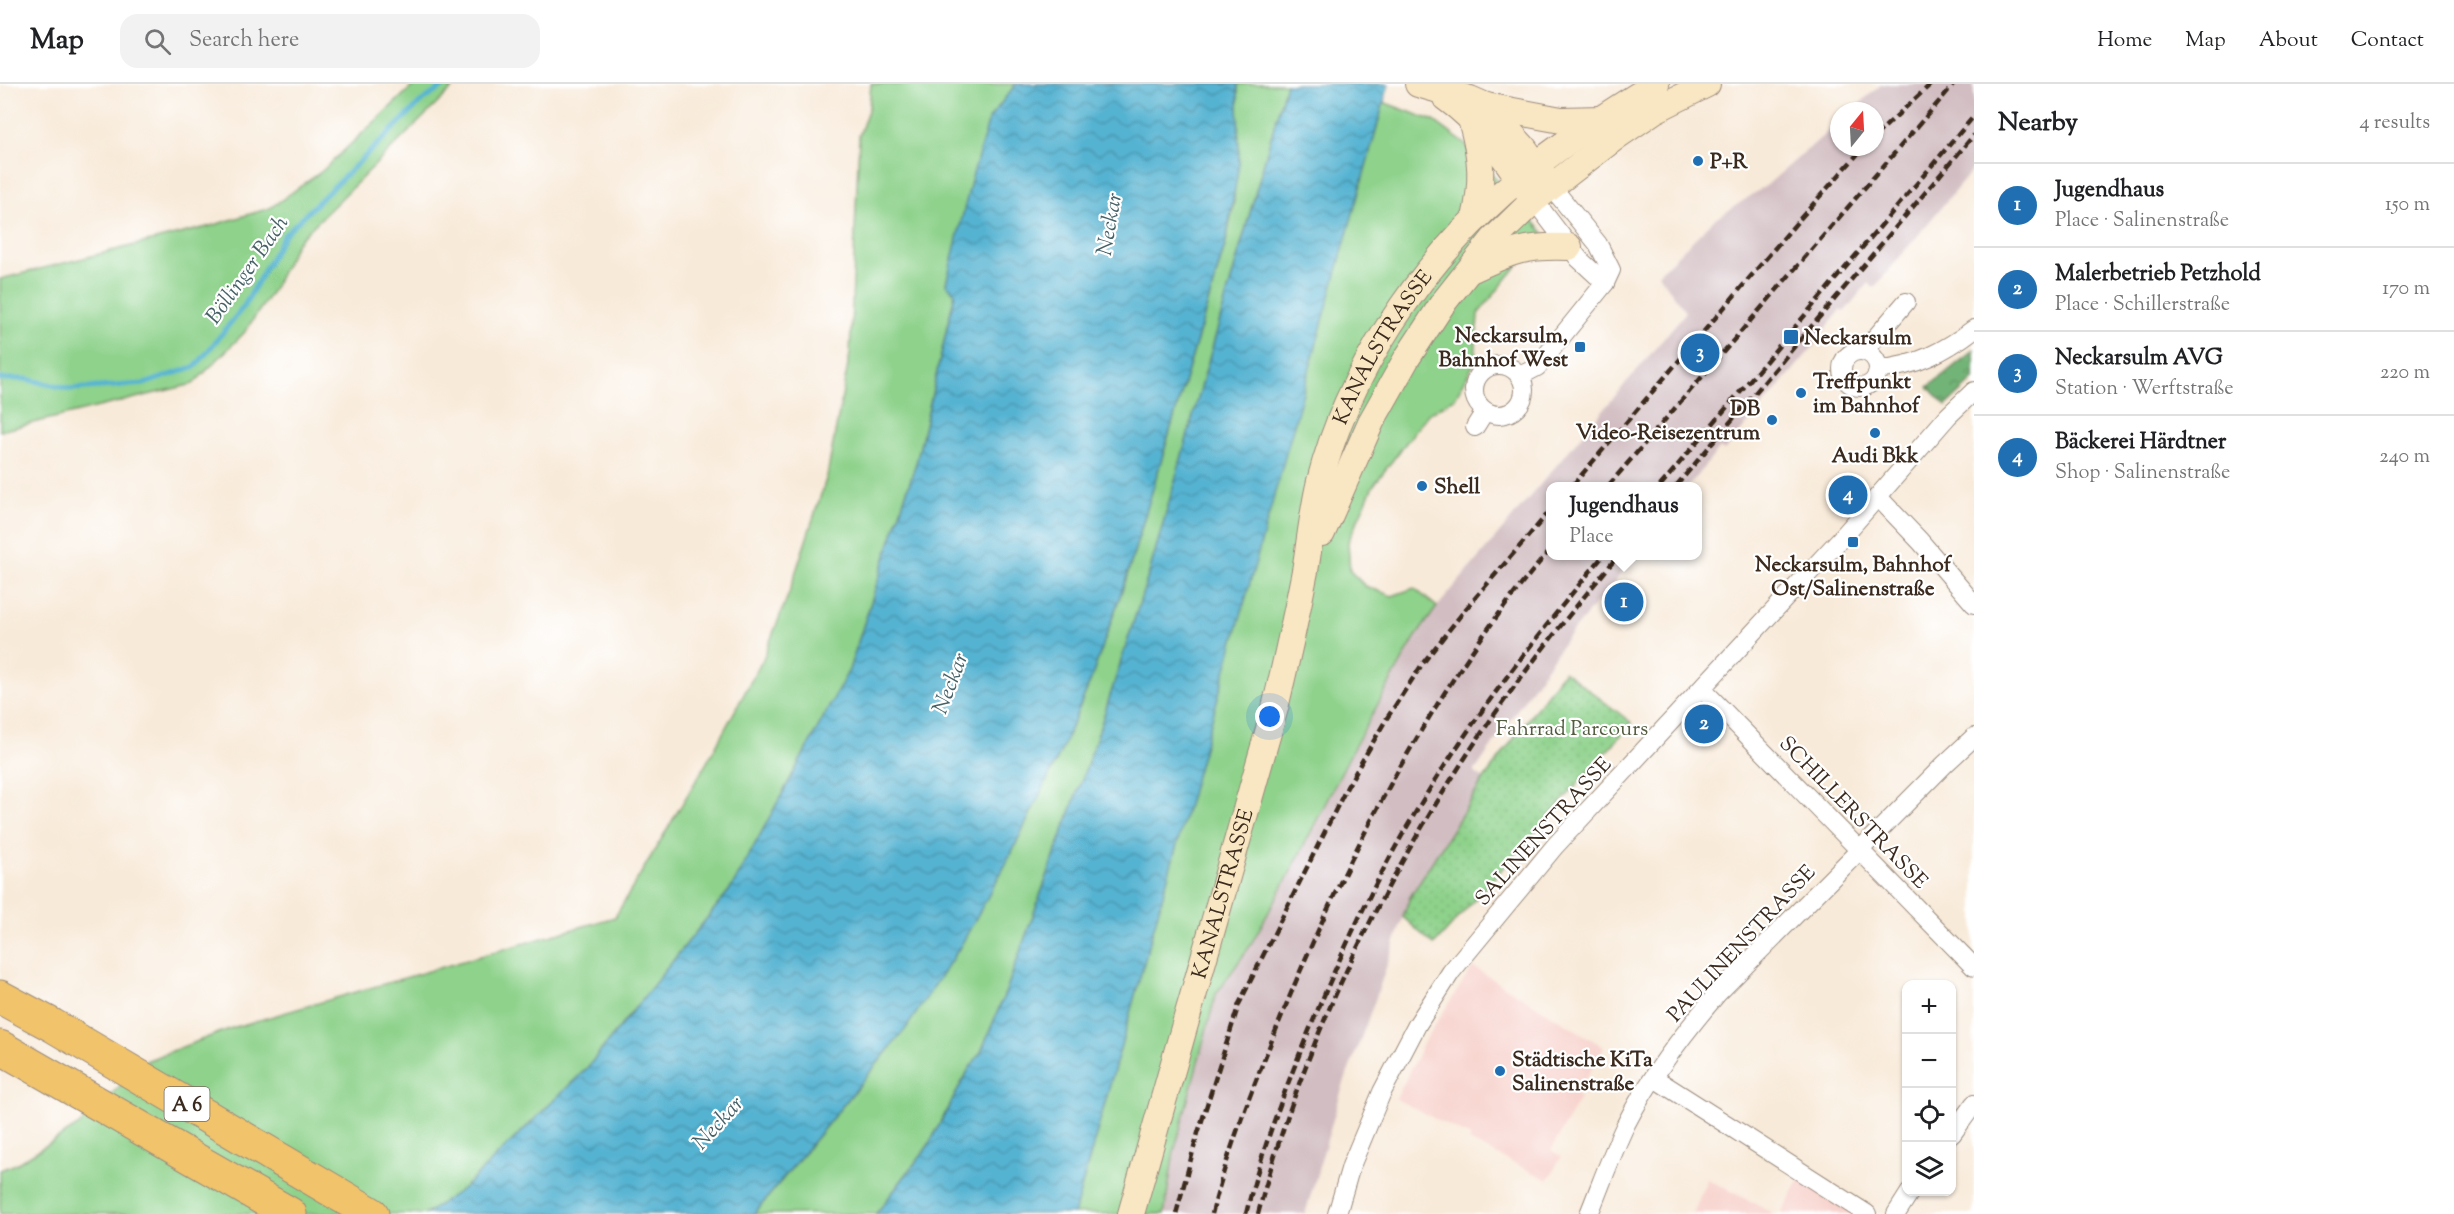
<!DOCTYPE html>
<html lang="en">
<head>
<meta charset="utf-8">
<style>
  :root { --surface:#fff; --page:#f2f2f2; --text:#202124; --muted:#757577; --line:#e0e0e0; --accent:#1f6fb2 }
  body { margin:0; font-family:"Sorts Mill Goudy",serif; background:var(--page); color:var(--text) }
  .controls { position:absolute; right:18px; bottom:18px; display:grid; overflow:hidden; border-radius:12px; box-shadow:0 2px 4px #0004 }
  .controls button { width:54px; height:54px; display:grid; place-items:center; padding:0; border:0; border-bottom:2px solid var(--line); background:var(--surface); color:var(--text); font:30px sans-serif }
  .compass { position:absolute; left:1830px; top:18px; width:54px; height:54px; border-radius:50%; background:var(--surface); box-shadow:0 2px 4px #0004; rotate:18deg }
  .you { position:absolute; left:1270px; top:633px; width:21px; height:21px; margin:-15px; border:4px solid #fff; border-radius:50%; background:#1a73e8; box-shadow:0 0 0 9px #1a73e833 }
  .badge { display:grid; place-items:center; width:39px; height:39px; border-radius:50%; background:var(--accent); color:#fff; font-size:20px; font-weight:700 }
  .pin { position:absolute; translate:-50% -50%; border:3px solid #fff; box-shadow:0 2px 6px #0006 }
  .popup { position:absolute; left:1546px; top:398px; width:156px; height:78px; box-sizing:border-box; display:grid; place-content:center; border-radius:12px; background:var(--surface); filter:drop-shadow(0 2px 4px #0005); font-size:20px; white-space:nowrap; color:var(--muted) }
  .popup b { font-size:22px; color:var(--text) }
  .popup::after { content:''; position:absolute; left:50%; top:100%; margin-left:-12px; border:12px solid transparent; border-top-color:var(--surface) }
  .list { margin:0; padding:0; list-style:none }
  h2 { display:flex; justify-content:space-between; align-items:center; height:78px; margin:0; padding:0 24px; font-size:26px }
  h2 small { font-size:20px; font-weight:400; color:var(--muted) }
  .list li { display:grid; grid-template-columns:39px 1fr auto; gap:18px; align-items:center; box-sizing:border-box; height:84px; padding:0 24px; border-top:2px solid var(--line) }
  .list b { display:block; font-size:22px; white-space:nowrap }
  .list p { margin:0; font-size:20px; white-space:nowrap; color:var(--muted) }
  .list em { font-size:20px; font-style:normal; color:var(--muted) }
  .icon { flex:none; width:33px; height:33px; fill:none; stroke:currentColor; stroke-width:2; stroke-linecap:round; stroke-linejoin:round }
  .map { position:relative; flex:none; width:1974px; height:1130px; overflow:hidden }
  header { display:flex; align-items:center; gap:36px; box-sizing:border-box; height:84px; padding:0 30px; background:var(--surface); border-bottom:2px solid var(--line) }
  header strong { font-size:28px }
  nav { display:flex; gap:33px; margin-inline-start:auto; font-size:21px }
  .search { width:420px; height:54px; background:var(--page); display:flex; align-items:center; gap:15px; box-sizing:border-box; padding:0 21px; border-radius:18px; color:var(--muted); font-size:22px }
  main { display:flex }
  aside { flex:1; background:var(--surface) }
  .map>svg:first-child { display:block }
  .built { fill:#f7d0ca }
  .railway { fill:#d2bec2 }
  .green { fill:#8ed28b; stroke:#647e54; stroke-width:1.5 }
  .forest { fill:url(#forest-crowns); stroke:#566f4a; stroke-width:1.5 }
  .park { fill:url(#park-dots); stroke:#647e54; stroke-width:1.5 }
  .water { fill:url(#water-waves); stroke:#486e78; stroke-width:1.5 }
  .lines { fill:none; stroke-linecap:round; stroke-linejoin:round }
  .stream { stroke:#54b3d2; stroke-width:5 }
  .street-casing { stroke:#9a8a7c; stroke-width:20 }
  .secondary-casing { stroke:#9a8a7c; stroke-width:28 }
  .highway-casing { stroke:#9a8a7c; stroke-width:35 }
  .street { stroke:#fff; stroke-width:18 }
  .secondary { stroke:#f9e7c3; stroke-width:26 }
  .highway { stroke:#f1c36a; stroke-width:33 }
  .rail { stroke:#3b2a1e; stroke-width:4.5; stroke-dasharray:9 4.5; stroke-linecap:butt }
  .poi-dot { fill:#1f6fb2; stroke:#fff; stroke-width:2 }
  .labels { text-anchor:middle; stroke-width:4.5; stroke-linejoin:round; paint-order:stroke }
  .shield { fill:#fff; stroke:#766a62; stroke-width:1.5 }
  .shield-label { font-size:20px; font-weight:bold; fill:#3b2a1e }
  .poi-label { font-size:21px; font-weight:bold; fill:#3b2a1e; stroke:#fff; text-anchor:start }
  .street-label { font-size:21px; fill:#3b2a1e; stroke:#fff }
  .park-label { font-size:21px; fill:#545c3f; stroke:#fff }
  .water-label { font-size:22px; font-style:italic; fill:#456166; stroke:#fff }
</style>
</head>
<body>
<header>
<strong>Map</strong>
<div class="search"><svg class="icon" aria-label="search" viewBox="0 0 24 24"><circle cx="10" cy="10" r="6"/><path d="M15 15l6 6"/></svg>Search here</div>
<nav><a>Home</a><a>Map</a><a>About</a><a>Contact</a></nav>
</header>
<main>
<div class="map">
<svg width="1974" height="1130" viewBox="0 0 1974 1130">
  <defs>
    <pattern id="forest-crowns" width="20" height="18" patternUnits="userSpaceOnUse" patternTransform="scale(1.5)"><rect width="20" height="18" fill="#72b477"/><path d="M2 6a3 3 0 1 1 6 0M12 15a3 3 0 1 1 6 0" fill="none" stroke="#5f9361"/></pattern>
    <pattern id="park-dots" width="8" height="8" patternUnits="userSpaceOnUse" patternTransform="scale(1.5)"><rect width="8" height="8" fill="#8ed28b"/><path d="M2 2h.1M6 6h.1" fill="none" stroke="#7bb478" stroke-width="1.8" stroke-linecap="round"/></pattern>
    <pattern id="water-waves" width="16" height="10" patternUnits="userSpaceOnUse" patternTransform="scale(1.5)"><rect width="16" height="10" fill="#54b3d2"/><path d="M0 5q4-4 8 0t8 0" fill="none" stroke="#4792aa"/></pattern>
  </defs>
  <rect width="100%" height="100%" fill="#fff"/>
  <filter id="ink" filterUnits="userSpaceOnUse"><feTurbulence type="fractalNoise" baseFrequency=".0167" numOctaves="2"/><feDisplacementMap in="SourceGraphic" scale="12" xChannelSelector="R" yChannelSelector="G"/><feConvolveMatrix kernelMatrix="1 2 1 2 8 2 1 2 1" color-interpolation-filters="sRGB"/></filter>
  <filter id="wash" filterUnits="userSpaceOnUse"><feTurbulence type="fractalNoise" baseFrequency=".008" numOctaves="4" result="noise"/><feDisplacementMap in="SourceGraphic" scale="24" xChannelSelector="R" yChannelSelector="G"/><feGaussianBlur stdDeviation="1.35" result="paint"/><feColorMatrix in="noise" values="0 0 0 0 0 0 0 0 0 0 0 0 0 0 0 0 0 1.4 0 .05"/><feComposite in="paint" operator="in"/></filter>
  <g filter="url(#wash)">
    <rect width="100%" height="100%" fill="#f8ead9"/>
    <g class="built">
      <polygon points="1473,883 1604,963 1577,1011 1580,1014 1551,1066 1561,1073 1548,1096 1469,1057 1471,1053 1396,1015 1426,954"/>
      <polygon points="1801,1093 1861,1130 1781,1130"/>
      <polygon points="1707,1095 1775,1130 1693,1130"/>
    </g>
    <polygon class="railway" points="1882,0 1974,0 1974,84 1874,204 1868,199 1844,228 1841,226 1816,256 1817,258 1724,367 1720,364 1688,402 1550,402 1550,472 1636,472 1566,555 1474,688 1484,695 1410,813 1374,919 1343,1002 1305,1130 1164,1130 1174,1068 1216,910 1250,862 1288,793 1353,665 1415,554 1437,523 1686,228 1658,190 1714,136 1767,101 1839,38 1839,63 1875,63 1875,27 1851,27"/>
    <g class="green">
      <polygon points="415,0 457,0 297,158 273,206 244,249 193,300 0,347 0,195 207,143 270,124 322,87"/>
      <polygon points="871,0 1016,0 989,35 946,199 955,209 917,376 849,586 732,803 587,984 465,1103 426,1130 0,1130 0,1086 16,1080 78,1042 146,977 232,944 615,833 706,680 763,575 789,509 827,392 850,270 859,52 869,23"/>
      <polygon points="1238,0 1286,0 1150,486 1096,656 1006,907 981,968 969,985 928,1062 876,1130 754,1130 907,943 1007,778 1062,665 1090,598 1127,492 1226,158 1234,118"/>
      <polygon points="1383,18 1434,37 1464,59 1544,149 1478,230 1475,278 1455,314 1428,330 1373,402 1348,458 1350,487 1365,502 1392,512 1414,504 1437,523 1415,554 1353,665 1288,793 1250,862 1216,910 1174,1068 1164,1130 1074,1130"/>
    </g>
    <polygon class="forest" points="1974,266 1974,296 1946,322 1928,303"/>
    <polygon class="park" points="1564,587 1632,639 1434,861 1403,833 1410,813 1484,695"/>
    <g class="water">
      <polygon points="1016,0 1238,0 1239,80 1226,158 1127,492 1090,598 1062,665 1007,778 960,863 907,943 754,1130 426,1130 465,1103 587,984 732,803 849,586 917,376 955,209 946,200 971,97 989,35"/>
      <polygon points="1286,0 1389,0 1074,1130 876,1130 928,1062 969,985 981,968 1006,907 1096,656 1150,486"/>
    </g>
    <g class="lines">
      <polyline class="stream" points="0,295 26,295 70,305 144,300 196,282 244,222 284,151 422,17 447,0"/>
    </g>
  </g>
  <g filter="url(#ink)">
    <g class="lines">
      <defs>
        <g id="street">
          <polyline points="1534,116 1579,175 1605,199"/>
          <circle cx="1860" cy="285" r="18"/>
          <polyline points="1864,267 1906,218"/>
          <circle cx="1499" cy="306" r="25"/>
          <path d="M1879,285C1915,283 1945,267 1974,245"/>
          <polyline points="1520,292 1537,283 1605,199 1611,186 1598,160 1551,102"/>
          <polyline points="1475,343 1485,327"/>
          <polyline points="1878,413 1920,457 1974,520"/>
          <polyline points="1702,605 1974,883"/>
          <polyline points="1654,994 1867,1130"/>
          <polyline points="1952,1050 1974,1020"/>
          <polyline points="1337,1130 1351,1082 1382,1008 1417,941 1451,888 1555,762 1845,450 1948,332 1974,307"/>
          <path d="M1589,1130C1601,1100 1612,1069 1626,1040C1650,993 1683,950 1717,910L1945,680L1974,653"/>
          <polyline points="1896,1130 1910,1108"/>
        </g>
        <g id="secondary">
          <polyline points="1418,0 1470,15 1486,22 1524,64 1545,94"/>
          <path d="M1446,14C1480,38 1506,74 1528,108"/>
          <polyline points="1486,22 1561,36 1602,35"/>
          <path d="M1472,39C1482,75 1483,98 1475,135"/>
          <path d="M1473,185C1512,167 1526,161 1569,163"/>
          <polyline points="1322,449 1371,338 1407,274 1443,219 1493,156 1534,116 1617,52 1655,26 1707,0"/>
          <path id="s1" d="M1131,1130L1275,624C1286,578 1296,533 1305,487C1310,457 1313,426 1320,397C1348,288 1418,185 1501,110C1548,68 1603,33 1656,0"/>
        </g>
        <g id="highway">
          <polyline points="0,913 52,941 372,1130"/>
          <polyline points="0,963 290,1130"/>
        </g>
      </defs>
      <use href="#street" class="street-casing"/>
      <use href="#secondary" class="secondary-casing"/>
      <use href="#highway" class="highway-casing"/>
      <use href="#street" class="street"/>
      <use href="#secondary" class="secondary"/>
      <use href="#highway" class="highway"/>
      <g class="rail">
        <polyline points="1875,52 1931,0"/>
        <polyline points="1572,402 1798,137 1864,63"/>
        <polyline points="1608,402 1954,0"/>
        <polyline points="1660,402 1974,32"/>
        <polyline points="1676,402 1974,51"/>
        <polyline points="1176,1130 1198,1049 1239,920 1347,703 1387,634 1423,579 1464,527 1550,427"/>
        <path d="M1212,1130C1228,1065 1253,1003 1278,941C1345,774 1432,603 1550,466"/>
        <path d="M1246,1130C1261,1068 1284,1008 1308,949C1334,887 1362,823 1395,764C1453,659 1527,563 1603,472"/>
        <path d="M1258,1130C1300,969 1374,813 1465,674C1511,603 1564,536 1618,472"/>
      </g>
    </g>
  </g>
  <g class="poi-dot">
    <circle cx="1698" cy="77" r="6"/>
    <rect x="1783" y="245" width="16" height="16" rx="3"/>
    <rect x="1574" y="257" width="12" height="12" rx="3"/>
    <circle cx="1801" cy="309" r="6"/>
    <circle cx="1772" cy="336" r="6"/>
    <circle cx="1875" cy="349" r="6"/>
    <circle cx="1422" cy="402" r="6"/>
    <rect x="1847" y="452" width="12" height="12" rx="3"/>
    <circle cx="1500" cy="987" r="6"/>
  </g>
  <g class="labels">
    <rect class="shield" x="164.5" y="1003" width="45" height="34" rx="4.5"/>
    <g class="shield-label">
      <text x="187" y="1027">A 6</text>
    </g>
    <g class="poi-label">
      <text x="1710" y="84">P+R</text>
      <text x="1568" y="258" text-anchor="end">Neckarsulm,<tspan x="1568" dy="24">Bahnhof West</tspan></text>
      <text x="1804" y="260">Neckarsulm</text>
      <text x="1813" y="304">Treffpunkt<tspan x="1813" dy="24">im Bahnhof</tspan></text>
      <text x="1760" y="331" text-anchor="end">DB<tspan x="1760" dy="24">Video-Reisezentrum</tspan></text>
      <text x="1875" y="378" text-anchor="middle">Audi Bkk</text>
      <text x="1434" y="409">Shell</text>
      <text x="1853" y="487" text-anchor="middle">Neckarsulm, Bahnhof<tspan x="1853" dy="24">Ost/Salinenstraße</tspan></text>
      <text x="1512" y="982">Städtische KiTa<tspan x="1512" dy="24">Salinenstraße</tspan></text>
    </g>
    <g class="street-label">
      <text dy="7" stroke="none"><textPath href="#s1" startOffset="906">KANALSTRASSE</textPath></text>
      <text transform="translate(1854 728) rotate(46)" y="7">SCHILLERSTRASSE</text>
      <text transform="translate(1543 747) rotate(-48)" y="7">SALINENSTRASSE</text>
      <text dy="7" stroke="none"><textPath href="#s1" startOffset="333">KANALSTRASSE</textPath></text>
      <text transform="translate(1741 859) rotate(-47)" y="7">PAULINENSTRASSE</text>
    </g>
    <g class="park-label">
      <text x="1572" y="651">Fahrrad Parcours</text>
    </g>
    <g class="water-label">
      <text transform="translate(1108 140) rotate(-80)" y="8">Neckar</text>
      <text transform="translate(246 185) rotate(-55)" y="8">Böllinger Bach</text>
      <text transform="translate(949 599) rotate(-69)" y="8">Neckar</text>
      <text transform="translate(717 1038) rotate(-48)" y="8">Neckar</text>
    </g>
  </g>
</svg>
<div class="controls">
<button>+</button>
<button>−</button>
<button><svg class="icon" aria-label="locate" viewBox="0 0 24 24"><circle cx="12" cy="12" r="6"/><path d="M12 2v4M12 18v4M2 12h4M18 12h4"/></svg></button>
<button><svg class="icon" aria-label="layers" viewBox="0 0 24 24"><path d="M12 4l9 5-9 5-9-5zM3 14l9 5 9-5"/></svg></button>
</div>
<svg class="compass" viewBox="-18 -18 36 36"><path d="M0-13l5 13h-10z" fill="#e53935"/><path d="M0 13l5-13h-10z" fill="#757577"/></svg>
<div class="you"></div>
<div class="pin badge" style="left:1624px;top:518px">1</div>
<div class="popup"><b>Jugendhaus</b>Place</div>
<div class="pin badge" style="left:1704px;top:640px">2</div>
<div class="pin badge" style="left:1700px;top:269px">3</div>
<div class="pin badge" style="left:1848px;top:411px">4</div>
</div>
<aside>
<h2>Nearby<small>4 results</small></h2>
<ul class="list">
<li><span class="badge">1</span><div><b>Jugendhaus</b><p>Place · Salinenstraße</p></div><em>150 m</em></li>
<li><span class="badge">2</span><div><b>Malerbetrieb Petzhold</b><p>Place · Schillerstraße</p></div><em>170 m</em></li>
<li><span class="badge">3</span><div><b>Neckarsulm AVG</b><p>Station · Werftstraße</p></div><em>220 m</em></li>
<li><span class="badge">4</span><div><b>Bäckerei Härdtner</b><p>Shop · Salinenstraße</p></div><em>240 m</em></li>
</ul>
</aside>
</main>
</body>
</html>
